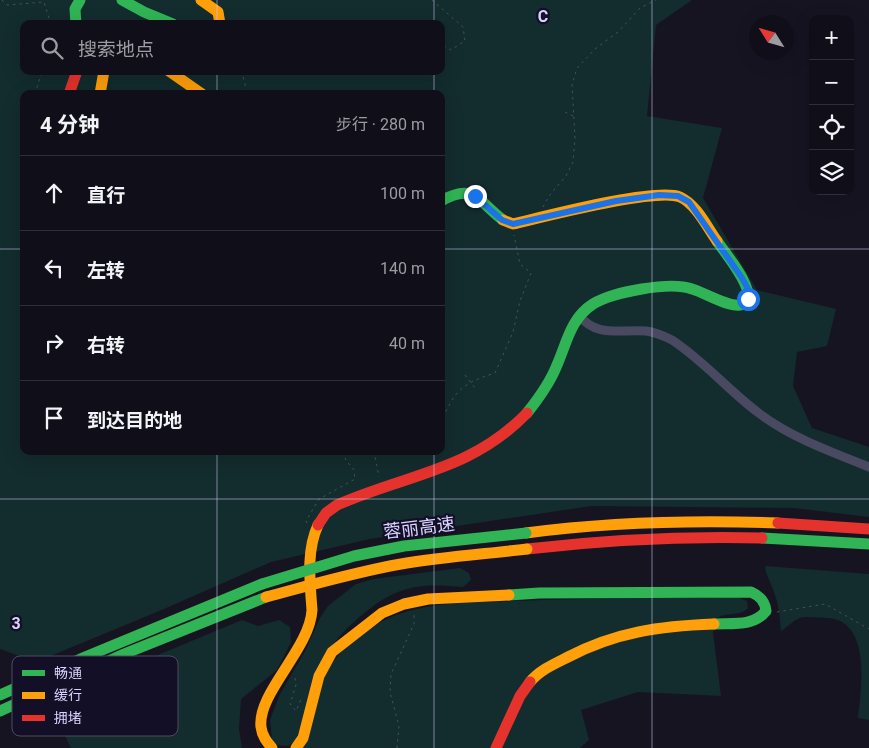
<!DOCTYPE html>
<html lang="zh">
<head>
<meta charset="utf-8">
<style>
  :root { --surface:#100f19; --page:#191822; --text:#f1f3f6; --muted:#9c9ca2; --line:#302f38 }
  body { margin:0; font-family:Roboto,"Noto Sans SC",sans-serif; background:var(--page); color:var(--text) }
  .controls { position:absolute; right:15px; top:15px; display:grid; overflow:hidden; border-radius:10px; box-shadow:0 5px 20px #0002 }
  .controls button { width:45px; height:45px; display:grid; place-items:center; padding:0; border:0; border-bottom:1px solid var(--line); background:var(--surface); color:var(--text); font:25px sans-serif }
  .compass { position:absolute; left:749px; top:15px; width:45px; height:45px; border-radius:50%; background:var(--surface); box-shadow:0 5px 20px #0002; rotate:307deg }
  .stop { position:absolute; width:15px; height:15px; margin:-11px; border:4px solid #1a73e8; border-radius:50%; background:#fff }
  .stop.end { background:#1a73e8; border-color:#fff; box-shadow:0 1px 5px #0008 }
  .list { margin:0; padding:0; list-style:none }
  h2 { display:flex; justify-content:space-between; align-items:center; height:65px; margin:0; padding:0 20px; font-size:21px }
  h2 small { font-size:16px; font-weight:400; color:var(--muted) }
  .list li { display:grid; grid-template-columns:32px 1fr auto; gap:15px; align-items:center; box-sizing:border-box; height:75px; padding:0 20px; border-top:1px solid var(--line) }
  .list b { display:block; font-size:19px; white-space:nowrap }
  .list em { font-size:16px; font-style:normal; color:var(--muted) }
  .icon { flex:none; width:28px; height:28px; fill:none; stroke:currentColor; stroke-width:2; stroke-linecap:round; stroke-linejoin:round }
  .map { position:relative; flex:none; width:869px; height:748px; overflow:hidden }
  .search { position:absolute; background:var(--surface); box-shadow:0 5px 20px #0002; left:20px; top:20px; width:425px; height:55px; display:flex; align-items:center; gap:12px; box-sizing:border-box; padding:0 18px; border-radius:10px; color:var(--muted); font-size:19px }
  .panel { position:absolute; background:var(--surface); box-shadow:0 5px 20px #0002; left:20px; top:90px; width:425px; height:365px; border-radius:10px }
  .map>svg:first-child { display:block }
  .green { fill:#132c2d; fill-rule:evenodd }
  .lines { fill:none; stroke-linecap:round; stroke-linejoin:round }
  .path { stroke:#44505f; stroke-width:1; stroke-dasharray:2.5 4; stroke-linecap:butt }
  .street { stroke:#4a4962; stroke-width:9 }
  .fast { stroke:#30b455; stroke-width:11 }
  .slow { stroke:#ff9f0a; stroke-width:11 }
  .jam { stroke:#e5322d; stroke-width:11 }
  .fast-bridge { stroke:#30b455; stroke-width:11 }
  .slow-bridge { stroke:#ff9f0a; stroke-width:11 }
  .route { stroke:#1a73e8; stroke-width:6 }
  .grid { fill:none; stroke:#d9d4ff; stroke-width:1; stroke-opacity:0.55 }
  .labels { text-anchor:middle; stroke-width:4.5; stroke-linejoin:round; paint-order:stroke }
  .street-label { font-size:18px; fill:#d9d4ff; stroke:#130f26 }
  .key { fill:#130f26; stroke:#4e4a67; stroke-width:1 }
  .key-label { font-size:14px; fill:#d9d4ff }
  .grid-label { font-size:16px; text-anchor:middle; font-weight:bold; fill:#d9d4ff; stroke:#130f26; stroke-width:4.5; stroke-linejoin:round; paint-order:stroke }
</style>
</head>
<body>
<div class="map">
<svg width="869" height="748" viewBox="0 0 869 748">
  <rect width="100%" height="100%" fill="#161421"/>
  <g class="green">
    <path d="M0,0H692L656,25L647,116L722,128L703,198L757,290L836,309L827,346L797,352L793,386L812,428L869,447V517L794,508L591,506L370,539L271,562L164,609L36,662L0,649ZM24,24H441V71H24ZM24,94H441V451H24Z"/>
    <path d="M765,566L869,574V720L858,718C863,681 869,620 827,618C820,618 807,616 800,618C794,620 787,627 781,631C780,618 779,605 774,592C771,582 766,576 765,566Z"/>
    <path d="M460,568L469,573L471,580L463,587C413,582 392,588 355,621C346,629 333,642 328,653C315,681 306,711 296,740L288,746L276,745L272,739L270,720L280,694L305,651L320,618L328,606L356,584L374,579Z"/>
    <path d="M736,597L747,601L748,608C740,617 727,612 716,618L713,633L721,696L638,692L581,710L589,740L580,748H303C311,723 318,684 333,662C346,643 374,623 396,615C434,601 475,602 516,601C589,598 663,598 736,597Z"/>
    <polygon points="242,620 258,626 279,620 290,627 291,642 277,670 241,699 239,729 242,748 71,748 53,711 52,704 100,679"/>
  </g>
  <g class="lines">
    <g class="path">
      <polyline points="2,0 7,5 44,2 51,24"/>
      <polyline points="432,0 463,27 465,41 451,50 441,44"/>
      <polyline points="241,71 245,83 246,94"/>
      <polyline points="35,94 42,71"/>
      <polyline points="565,112 573,116"/>
      <polyline points="543,207 549,196 566,176 573,162 575,138 572,85 577,68 595,49 618,32 640,8 656,0"/>
      <polyline points="465,375 475,388"/>
      <path d="M441,416C447,412 448,406 452,400C463,383 477,379 495,373L513,332L520,301L531,273L520,264L514,235"/>
      <polyline points="374,451 379,477"/>
      <polyline points="307,523 306,521 319,499 355,479 354,470 345,459 351,451"/>
      <polyline points="777,612 825,604 869,629"/>
      <polyline points="295,678 296,685 290,704 296,711 302,697"/>
      <polyline points="397,748 399,726 390,692 391,674 414,624 414,612"/>
    </g>
    <path class="street" d="M579,315C596,338 621,329 646,331C655,332 664,336 672,340C704,361 729,391 760,414C792,438 832,452 869,467"/>
    <g class="fast">
      <polyline points="122,0 144,12 173,24"/>
      <polyline points="76,24 75,9 80,0"/>
      <path d="M441,201C474,182 478,201 503,220"/>
      <path d="M527,413C539,398 550,383 557,365C567,342 571,318 593,304C613,292 670,281 692,289C704,292 735,312 745,303C758,291 724,252 717,241"/>
      <polyline points="762,538 869,544"/>
      <path d="M509,595L539,593L751,592C760,596 765,601 766,611C753,627 733,623 714,624"/>
      <polyline points="0,695 85,657 262,584"/>
      <polyline points="0,711 124,654 266,597"/>
    </g>
    <g class="slow">
      <polyline points="201,0 218,12 220,24"/>
      <polyline points="169,71 202,94"/>
      <polyline points="100,94 104,71"/>
      <path d="M503,220L513,224C543,217 656,187 680,197C696,204 707,227 717,241"/>
      <path d="M526,533C610,522 693,520 778,523"/>
      <path d="M530,682C540,670 554,664 568,657C616,632 660,626 714,624"/>
      <path d="M272,748C267,742 262,736 261,727C257,693 310,649 312,610C310,582 306,551 318,525"/>
      <polyline points="296,748 303,738 319,676 332,652 382,613 404,604 428,599 509,595"/>
    </g>
    <g class="jam">
      <polyline points="69,94 77,71"/>
      <polyline points="778,523 869,529"/>
      <path d="M318,525L326,513L337,505C407,474 471,471 527,413"/>
      <path d="M527,549C605,540 683,536 762,538"/>
      <polyline points="496,748 520,696 530,682"/>
    </g>
    <polyline class="fast-bridge" points="262,584 354,556 404,546 526,533"/>
    <path class="slow-bridge" d="M266,597C311,585 355,572 401,564C442,557 485,554 527,549"/>
  </g>
  <g class="lines">
    <polyline class="route" points="475,196 502,220 513,224 616,201 659,195 678,196 689,202 742,278 748,289 748,299"/>
  </g>
  <path class="grid" d="M217,0V24M434,0V24M652,0V748M217,71V94M434,71V94M0,249H24M441,249H869M217,451V748M434,451V748M0,499H869"/>
  <g class="labels">
    <g class="street-label">
      <text transform="translate(419 528) rotate(-7)" y="6">蓉丽高速</text>
    </g>
  </g>
  <rect x="12" y="656" width="166" height="80" rx="8" class="key"/>
  <rect x="22" y="670" width="23" height="6" fill="#30b455"/>
  <rect x="22" y="692" width="23" height="7" fill="#ff9f0a"/>
  <rect x="22" y="715" width="23" height="6" fill="#e5322d"/>
  <g class="key-label">
    <text x="54" y="678">畅通</text>
    <text x="54" y="700">缓行</text>
    <text x="54" y="723">拥堵</text>
  </g>
  <g class="grid-label">
    <text x="543" y="22">C</text>
    <text x="16" y="629">3</text>
  </g>
</svg>
<div class="controls">
<button>+</button>
<button>−</button>
<button><svg class="icon" aria-label="locate" viewBox="0 0 24 24"><circle cx="12" cy="12" r="6"/><path d="M12 2v4M12 18v4M2 12h4M18 12h4"/></svg></button>
<button><svg class="icon" aria-label="layers" viewBox="0 0 24 24"><path d="M12 4l9 5-9 5-9-5zM3 14l9 5 9-5"/></svg></button>
</div>
<svg class="compass" viewBox="-18 -18 36 36"><path d="M0-13l5 13h-10z" fill="#e53935"/><path d="M0 13l5-13h-10z" fill="#9c9ca2"/></svg>
<div class="stop" style="left:748px;top:299px"></div>
<div class="stop end" style="left:475px;top:196px"></div>
<div class="search"><svg class="icon" aria-label="search" viewBox="0 0 24 24"><circle cx="10" cy="10" r="6"/><path d="M15 15l6 6"/></svg>搜索地点</div>
<section class="panel">
<h2>4 分钟<small>步行 · 280 m</small></h2>
<ul class="list">
<li><svg class="icon" aria-label="ahead" viewBox="0 0 24 24"><path d="M12 20V5M6 11l6-6 6 6"/></svg><div><b>直行</b></div><em>100 m</em></li>
<li><svg class="icon" aria-label="left" viewBox="0 0 24 24"><path d="M17 20v-9H6M10 6l-5 5 5 5"/></svg><div><b>左转</b></div><em>140 m</em></li>
<li><svg class="icon" aria-label="right" viewBox="0 0 24 24"><path d="M7 20v-9h11M14 6l5 5-5 5"/></svg><div><b>右转</b></div><em>40 m</em></li>
<li><svg class="icon" aria-label="arrive" viewBox="0 0 24 24"><path d="M6 21V4h12l-3 4 3 4H6"/></svg><div><b>到达目的地</b></div></li>
</ul>
</section>
</div>
</body>
</html>
